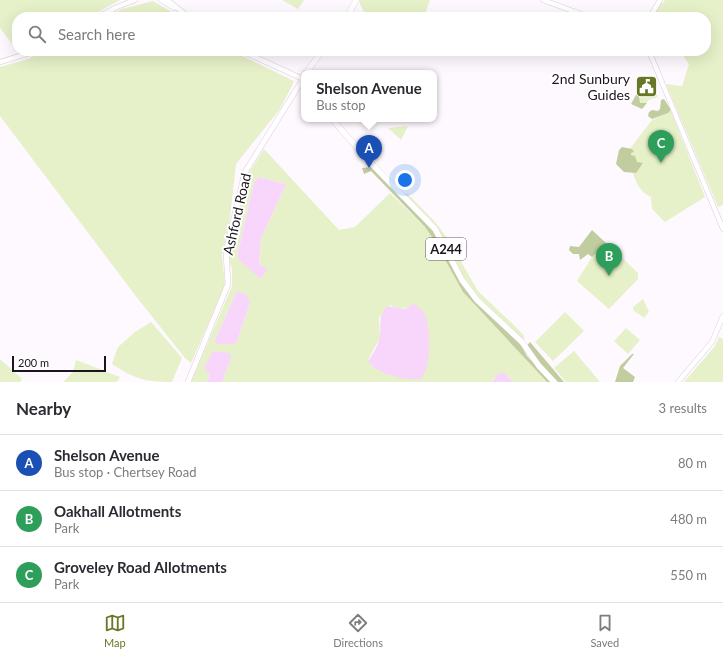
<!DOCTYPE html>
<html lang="en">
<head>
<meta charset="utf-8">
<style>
  :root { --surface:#fff; --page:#f7f7f7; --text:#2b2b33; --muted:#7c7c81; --line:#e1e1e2; --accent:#687725 }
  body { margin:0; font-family:Lato,sans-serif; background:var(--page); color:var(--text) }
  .scale { position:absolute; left:12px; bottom:10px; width:94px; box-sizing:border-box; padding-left:4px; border:2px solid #1c141c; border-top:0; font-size:11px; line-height:14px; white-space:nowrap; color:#1c141c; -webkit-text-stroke:3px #fff; paint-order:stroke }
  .you { position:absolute; left:405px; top:180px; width:14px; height:14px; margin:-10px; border:3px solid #fff; border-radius:50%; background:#1a73e8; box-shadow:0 0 0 6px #1a73e833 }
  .badge { display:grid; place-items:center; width:26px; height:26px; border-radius:50%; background:var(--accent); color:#fff; font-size:13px; font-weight:700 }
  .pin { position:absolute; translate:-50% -33px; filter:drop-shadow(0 1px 2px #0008) }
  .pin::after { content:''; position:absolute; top:21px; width:14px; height:12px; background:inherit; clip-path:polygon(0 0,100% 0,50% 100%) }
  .popup { position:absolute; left:301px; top:70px; width:136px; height:52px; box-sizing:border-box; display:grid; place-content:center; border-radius:8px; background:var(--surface); filter:drop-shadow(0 1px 3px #0005); font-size:13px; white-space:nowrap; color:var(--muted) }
  .popup b { font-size:15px; color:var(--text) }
  .popup::after { content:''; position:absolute; left:50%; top:100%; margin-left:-8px; border:8px solid transparent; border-top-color:var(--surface) }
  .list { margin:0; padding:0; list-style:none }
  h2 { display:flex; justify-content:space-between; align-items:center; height:52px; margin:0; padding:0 16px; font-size:17px }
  h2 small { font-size:13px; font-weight:400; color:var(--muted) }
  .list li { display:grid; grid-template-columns:26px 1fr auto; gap:12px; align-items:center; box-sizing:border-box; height:56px; padding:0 16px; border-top:1px solid var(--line) }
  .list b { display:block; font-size:15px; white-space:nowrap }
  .list p { margin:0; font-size:13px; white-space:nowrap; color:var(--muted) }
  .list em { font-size:13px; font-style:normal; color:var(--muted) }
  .icon { flex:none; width:22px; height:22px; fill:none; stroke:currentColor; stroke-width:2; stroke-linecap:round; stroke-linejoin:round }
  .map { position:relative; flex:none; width:723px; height:382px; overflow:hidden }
  .search { position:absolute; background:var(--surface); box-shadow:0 4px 16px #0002; left:12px; right:12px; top:12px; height:44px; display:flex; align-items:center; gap:10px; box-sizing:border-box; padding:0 14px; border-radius:16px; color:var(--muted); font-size:15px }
  .sheet { height:220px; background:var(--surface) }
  nav { display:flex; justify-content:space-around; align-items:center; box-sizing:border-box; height:56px; border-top:1px solid var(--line); background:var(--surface); font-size:11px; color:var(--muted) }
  nav a { display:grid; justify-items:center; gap:2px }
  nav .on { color:var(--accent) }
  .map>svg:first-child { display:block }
  .green { fill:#e6f1c9; fill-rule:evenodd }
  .forest { fill:#c1cc9f }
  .water { fill:#f8d6fb }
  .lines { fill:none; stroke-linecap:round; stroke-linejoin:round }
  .tertiary-casing { stroke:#e0cae2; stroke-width:5.5 }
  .secondary-casing { stroke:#e0cae2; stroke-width:6 }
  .primary-casing { stroke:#e0cae2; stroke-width:6 }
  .tertiary { stroke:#fff; stroke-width:4.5 }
  .secondary { stroke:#fff; stroke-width:5 }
  .primary { stroke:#fff; stroke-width:5.5 }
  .labels { text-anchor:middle; stroke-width:4; stroke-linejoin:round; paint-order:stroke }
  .shield { fill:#fff; stroke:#605a60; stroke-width:1 }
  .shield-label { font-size:13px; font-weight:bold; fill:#1c141c }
  .poi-label { font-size:14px; fill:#1c141c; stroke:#fff; text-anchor:end }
  .street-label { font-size:14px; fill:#1c141c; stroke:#fff }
</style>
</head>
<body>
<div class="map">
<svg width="723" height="382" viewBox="0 0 723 382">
  <rect width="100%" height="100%" fill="#fef9fe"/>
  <g class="green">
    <polygon points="0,0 120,0 89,17 17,17 17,50 0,28"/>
    <polygon points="282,0 304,0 298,9"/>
    <polygon points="359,0 430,0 424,17 363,17 364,12 360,4"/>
    <polygon points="665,0 723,0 723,205 718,207 666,84 682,86 689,64 680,51 706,51 706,17 653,17 661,2 663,3"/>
    <polygon points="153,1 180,17 107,17 122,9"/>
    <polygon points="43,51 232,51 294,81 293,84 280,109 236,164 229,225 222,255 225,285 191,363 185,358 135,295 0,116 0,67 28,59"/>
    <polygon points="654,88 658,97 649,100 645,104 640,103 640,93"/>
    <path d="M671,111L705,197L665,222L652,209L651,197C633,188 632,169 629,150L652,120Z"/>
    <polygon points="408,126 401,140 388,128"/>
    <path d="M264,149L339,230L355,227L390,193L425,227L434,240L463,292L547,382H514L508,376L494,378L492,382H222L231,358L210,375L207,382H191L232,286V270L229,258L230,245L248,174ZM259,177L286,184L261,239L259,264L237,256L254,182ZM237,291L250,303L236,344L215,340ZM390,305C397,309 403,310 410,306L392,376L370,363L368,360L380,338L379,318Z"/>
    <polygon points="404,193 408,194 435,222 448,239 478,291 519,330 524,336 524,341 486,309 402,195"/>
    <polygon points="606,243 638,273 638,279 609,309 577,281 592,257"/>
    <polygon points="643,299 649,312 644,318 633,310 633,307"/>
    <polygon points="565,312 584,331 553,361 535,342"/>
    <path d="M151,322L182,358L172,382C145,382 135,379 112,364L118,347L135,332Z"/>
    <polygon points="626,328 640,340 628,354 614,341"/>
    <polygon points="719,337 723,339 723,382 684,382 715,346"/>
    <polygon points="574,351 600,382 566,382 554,368"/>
    <polygon points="0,359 21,378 22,380 20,382 0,382"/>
    <polygon points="76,360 120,377 117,382 63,382 73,372"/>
  </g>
  <g class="forest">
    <polygon points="637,93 639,94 640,103 647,103 642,109 631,104"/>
    <polygon points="664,99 671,110 668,113 652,119 648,116 649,112 652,110 658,111 660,109 661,100"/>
    <polygon points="622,147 632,149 634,152 631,153 631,155 635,156 637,162 643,163 636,173 624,172 616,164 619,150"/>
    <polygon points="373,167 437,235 463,283 521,345 527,356 551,382 547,382 463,292 434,240 425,227 371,171 364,174 362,168"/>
    <polygon points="592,230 606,243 592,257 588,254 580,260 579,254 573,254 569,250 570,246 579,247"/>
    <polygon points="530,342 564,382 558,382 525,348"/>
    <polygon points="632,354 634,354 623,368 635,377 633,382 615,382 620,366"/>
  </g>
  <g class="water">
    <polygon points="259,177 286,184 261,239 259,264 265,267 267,270 261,279 240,261 237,256 254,182"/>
    <polygon points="237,291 247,295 250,303 236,344 216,344 215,340"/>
    <path d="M414,303C419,308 425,311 426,318C431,333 431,367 421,379C409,382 374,373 368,361C373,354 377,347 379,340C383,325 376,320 387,306L405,309Z"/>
    <polygon points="213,351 230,353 231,358 222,382 207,382 210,375 204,368"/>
    <polygon points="503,372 514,382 492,382 498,374"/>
  </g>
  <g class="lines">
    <defs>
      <g id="tertiary">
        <polyline points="161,0 174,8"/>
        <polyline points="167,0 189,17"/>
        <polyline points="543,0 589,17"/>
        <polyline points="98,17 117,7 135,0"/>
        <polyline points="650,17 660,0"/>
        <polyline points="242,51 303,79"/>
        <polyline points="649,51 723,229"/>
        <polyline points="0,62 36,51"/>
        <polyline points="678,382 712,342 723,316"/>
      </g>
      <polyline id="secondary" points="188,382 228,284 226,252 245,172 303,79"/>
      <g id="primary">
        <polyline points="347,17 356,0"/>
        <polyline points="306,73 322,51"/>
        <polyline points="304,77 304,79"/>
        <polyline points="332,119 368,160 435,229 462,280 477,300 522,342 539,366 554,382"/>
      </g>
    </defs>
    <use href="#tertiary" class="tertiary-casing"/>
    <use href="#secondary" class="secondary-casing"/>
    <use href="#primary" class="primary-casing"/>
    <use href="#tertiary" class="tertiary"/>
    <use href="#secondary" class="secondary"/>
    <use href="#primary" class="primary"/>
  </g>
  <defs>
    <symbol id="civic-square" viewBox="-11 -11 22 22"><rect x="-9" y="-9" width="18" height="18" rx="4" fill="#687725" stroke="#fff"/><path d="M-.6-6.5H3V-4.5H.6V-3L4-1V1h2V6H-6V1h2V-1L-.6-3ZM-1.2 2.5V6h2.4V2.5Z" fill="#fff"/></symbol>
  </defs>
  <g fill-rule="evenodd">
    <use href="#civic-square" x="634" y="74" width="25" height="25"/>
  </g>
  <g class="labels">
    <rect class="shield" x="426" y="238" width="40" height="22" rx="3"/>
    <g class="shield-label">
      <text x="446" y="254">A244</text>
    </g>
    <g class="poi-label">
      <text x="630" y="84">2nd Sunbury<tspan x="630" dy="16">Guides</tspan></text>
    </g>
    <g class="street-label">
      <text transform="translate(237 214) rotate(-77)" y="5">Ashford Road</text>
    </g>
  </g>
</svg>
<div class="scale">200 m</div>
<div class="you"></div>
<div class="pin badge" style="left:369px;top:168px;background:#1a4fb4">A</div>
<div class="popup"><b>Shelson Avenue</b>Bus stop</div>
<div class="pin badge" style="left:609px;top:276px;background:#2e9e5b">B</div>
<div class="pin badge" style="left:661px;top:163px;background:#2e9e5b">C</div>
<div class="search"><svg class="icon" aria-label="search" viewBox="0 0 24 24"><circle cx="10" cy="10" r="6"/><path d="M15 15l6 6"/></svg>Search here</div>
</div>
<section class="sheet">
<h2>Nearby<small>3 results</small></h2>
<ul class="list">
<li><span class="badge" style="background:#1a4fb4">A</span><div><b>Shelson Avenue</b><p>Bus stop · Chertsey Road</p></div><em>80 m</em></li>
<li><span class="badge" style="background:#2e9e5b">B</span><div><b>Oakhall Allotments</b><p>Park</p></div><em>480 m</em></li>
<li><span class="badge" style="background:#2e9e5b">C</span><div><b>Groveley Road Allotments</b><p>Park</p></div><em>550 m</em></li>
</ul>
</section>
<nav>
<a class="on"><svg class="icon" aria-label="map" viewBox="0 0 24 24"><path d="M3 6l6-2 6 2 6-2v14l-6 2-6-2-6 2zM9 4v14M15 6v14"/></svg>Map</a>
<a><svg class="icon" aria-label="directions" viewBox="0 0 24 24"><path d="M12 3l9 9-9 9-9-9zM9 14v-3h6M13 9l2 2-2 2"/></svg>Directions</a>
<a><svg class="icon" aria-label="saved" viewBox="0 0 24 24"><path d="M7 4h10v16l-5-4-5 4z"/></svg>Saved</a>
</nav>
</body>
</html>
